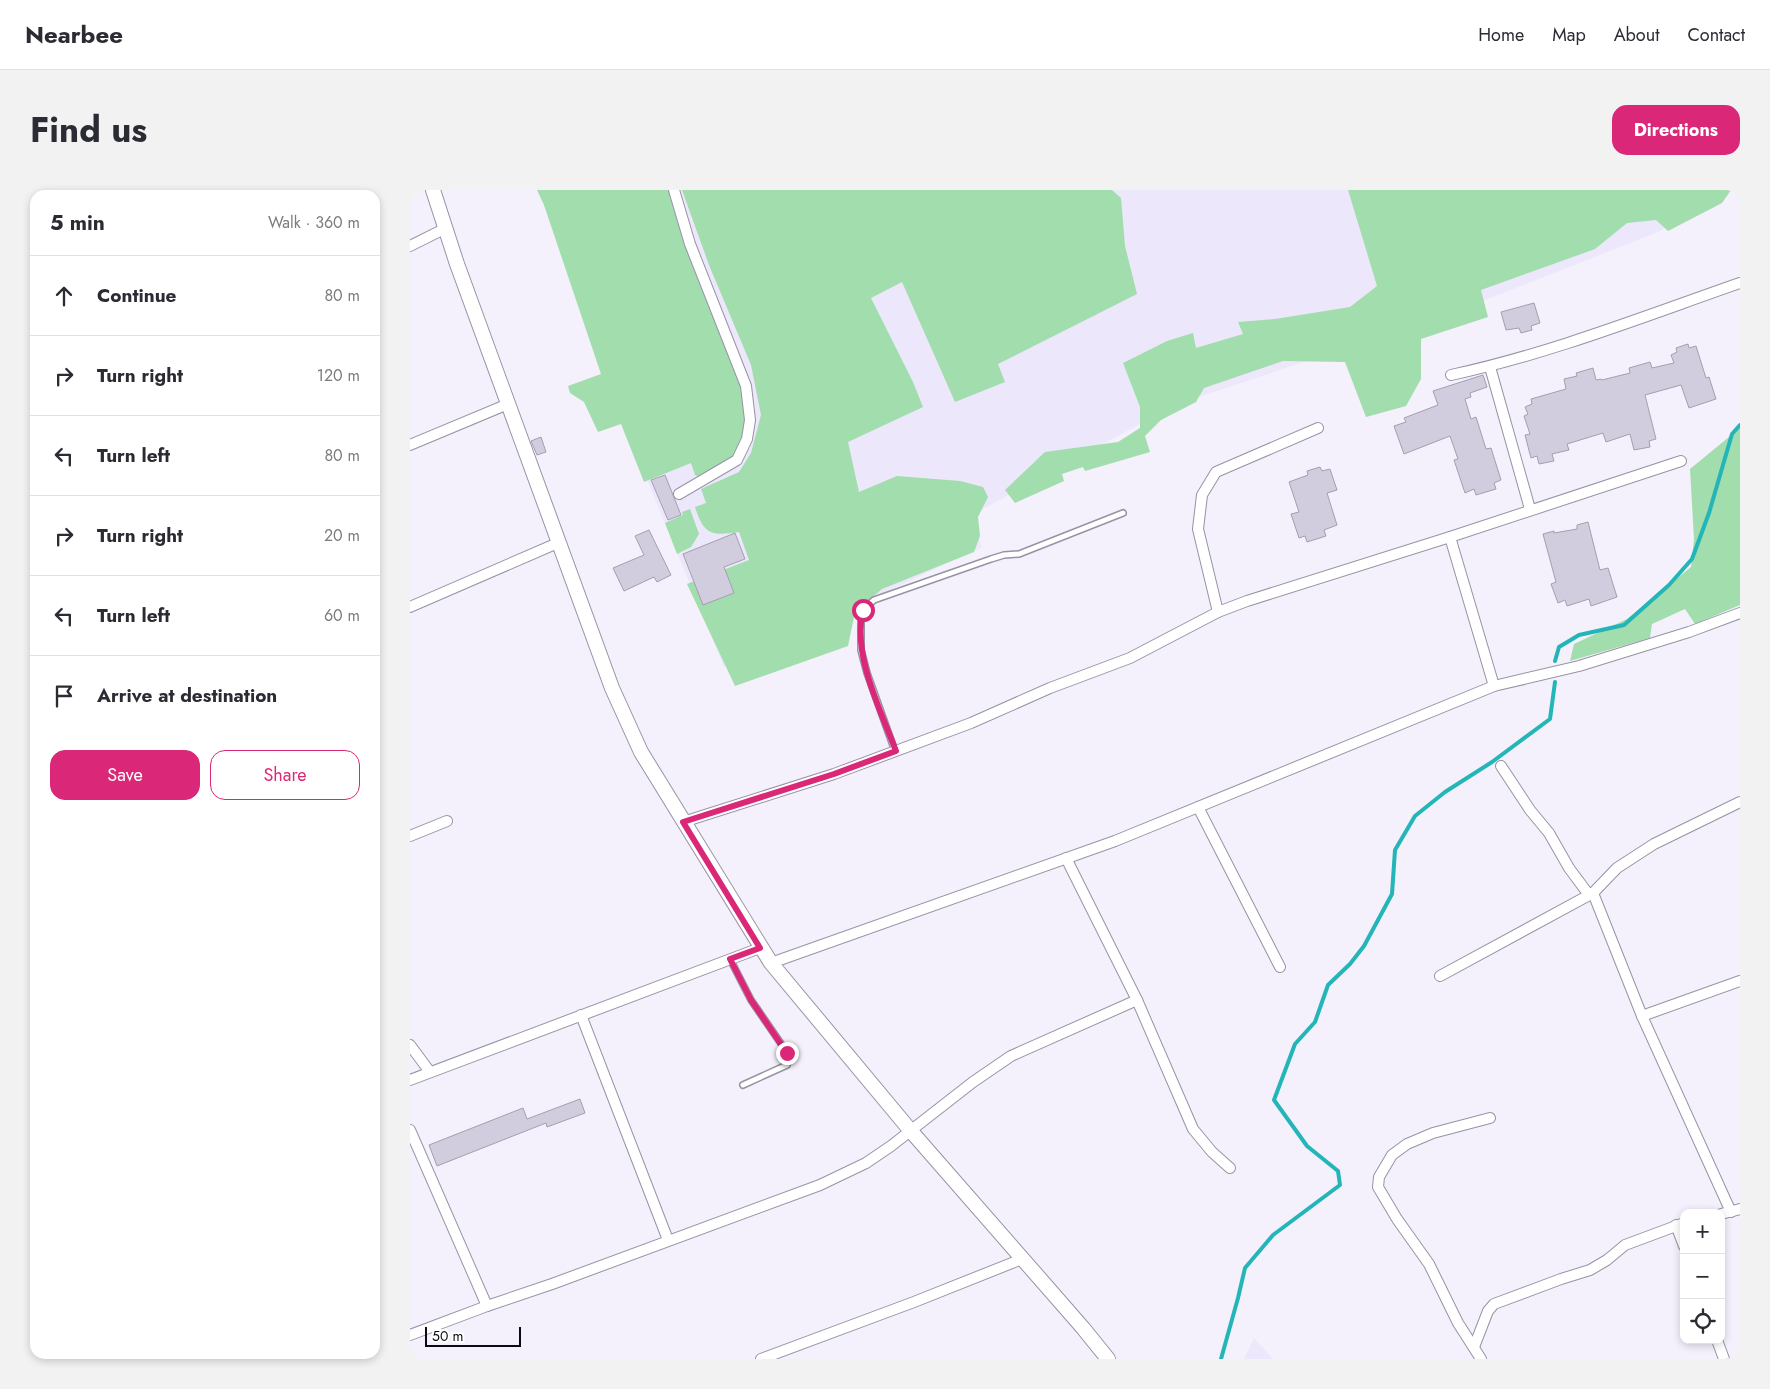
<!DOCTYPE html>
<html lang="en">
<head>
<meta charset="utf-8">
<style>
  :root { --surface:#fff; --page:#f2f2f3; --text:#2b2b33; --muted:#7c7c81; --line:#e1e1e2; --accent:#db2777 }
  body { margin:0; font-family:Jost,sans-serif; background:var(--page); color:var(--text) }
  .controls { position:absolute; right:15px; bottom:15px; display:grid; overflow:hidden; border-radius:10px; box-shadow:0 2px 8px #0003 }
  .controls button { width:45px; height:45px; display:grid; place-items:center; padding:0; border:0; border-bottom:1px solid var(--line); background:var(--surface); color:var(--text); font:25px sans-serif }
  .scale { position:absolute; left:15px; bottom:12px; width:96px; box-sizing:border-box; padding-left:5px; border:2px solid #0c0a10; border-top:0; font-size:14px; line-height:18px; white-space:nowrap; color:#0c0a10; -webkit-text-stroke:4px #fff; paint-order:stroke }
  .stop { position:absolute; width:15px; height:15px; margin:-11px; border:4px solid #db2777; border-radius:50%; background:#fff }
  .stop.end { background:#db2777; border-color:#fff; box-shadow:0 1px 5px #0008 }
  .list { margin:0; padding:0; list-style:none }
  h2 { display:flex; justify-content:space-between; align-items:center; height:65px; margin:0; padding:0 20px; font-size:21px }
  h2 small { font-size:16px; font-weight:400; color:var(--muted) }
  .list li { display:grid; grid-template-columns:32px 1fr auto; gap:15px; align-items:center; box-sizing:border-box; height:80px; padding:0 20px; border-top:1px solid var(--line) }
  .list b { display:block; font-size:19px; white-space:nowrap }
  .list em { font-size:16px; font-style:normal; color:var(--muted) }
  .actions { display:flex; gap:10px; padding:15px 20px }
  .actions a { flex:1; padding:11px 0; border:1px solid var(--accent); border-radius:15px; text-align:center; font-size:18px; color:var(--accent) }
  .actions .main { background:var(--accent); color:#fff }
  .icon { flex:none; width:28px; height:28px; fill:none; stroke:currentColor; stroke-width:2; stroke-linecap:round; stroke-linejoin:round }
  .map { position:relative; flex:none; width:1330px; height:1169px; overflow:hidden; border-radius:15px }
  header { display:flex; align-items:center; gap:30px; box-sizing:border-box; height:70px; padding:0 25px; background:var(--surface); border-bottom:1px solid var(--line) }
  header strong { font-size:24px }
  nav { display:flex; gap:28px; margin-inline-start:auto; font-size:18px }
  .intro { display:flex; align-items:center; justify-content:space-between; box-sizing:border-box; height:120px; padding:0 30px }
  h1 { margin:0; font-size:35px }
  .button { padding:12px 22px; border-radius:15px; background:var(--accent); color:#fff; font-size:18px; font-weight:700 }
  main { display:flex; gap:30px; padding:0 30px }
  aside { flex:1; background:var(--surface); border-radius:15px; box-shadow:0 2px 8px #0003 }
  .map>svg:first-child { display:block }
  .built { fill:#ece7fb }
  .green { fill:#a1ddad }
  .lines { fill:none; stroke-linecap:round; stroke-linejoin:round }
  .stream { stroke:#24b5b8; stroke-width:4 }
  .building { fill:#d1cdde; stroke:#a49fb0 }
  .lane-casing { stroke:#9793a4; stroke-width:8 }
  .street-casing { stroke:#9793a4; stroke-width:12 }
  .secondary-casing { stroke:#9793a4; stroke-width:16 }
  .lane { stroke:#fff; stroke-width:5 }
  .street { stroke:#fff; stroke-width:10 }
  .secondary { stroke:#fff; stroke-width:14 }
  .route { stroke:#db2777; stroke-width:6 }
</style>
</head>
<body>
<header>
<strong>Nearbee</strong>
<nav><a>Home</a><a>Map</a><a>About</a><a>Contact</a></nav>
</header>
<div class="intro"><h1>Find us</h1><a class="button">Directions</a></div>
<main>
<aside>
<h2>5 min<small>Walk · 360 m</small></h2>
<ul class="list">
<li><svg class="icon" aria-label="ahead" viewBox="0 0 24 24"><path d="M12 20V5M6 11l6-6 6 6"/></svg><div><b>Continue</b></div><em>80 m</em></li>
<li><svg class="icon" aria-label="right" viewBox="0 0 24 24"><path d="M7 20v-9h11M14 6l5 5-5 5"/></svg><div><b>Turn right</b></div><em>120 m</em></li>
<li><svg class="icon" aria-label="left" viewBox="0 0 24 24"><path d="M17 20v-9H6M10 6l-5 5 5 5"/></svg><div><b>Turn left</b></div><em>80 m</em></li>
<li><svg class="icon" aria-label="right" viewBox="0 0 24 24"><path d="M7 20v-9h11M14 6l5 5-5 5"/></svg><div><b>Turn right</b></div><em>20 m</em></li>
<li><svg class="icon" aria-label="left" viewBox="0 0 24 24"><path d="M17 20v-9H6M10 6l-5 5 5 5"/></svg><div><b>Turn left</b></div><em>60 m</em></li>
<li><svg class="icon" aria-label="arrive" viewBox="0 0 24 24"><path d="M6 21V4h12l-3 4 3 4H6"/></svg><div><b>Arrive at destination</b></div></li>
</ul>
<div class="actions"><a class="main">Save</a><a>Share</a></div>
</aside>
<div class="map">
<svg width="1330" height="1169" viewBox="0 0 1330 1169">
  <rect width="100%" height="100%" fill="#f4f1fc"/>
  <g class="built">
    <polygon points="129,0 1316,0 1248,42 1050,120 765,215 560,326 572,357 314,477 191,178"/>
    <polygon points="844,1148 863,1169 834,1169"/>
  </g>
  <g class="green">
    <path d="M127,0H261L332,195C336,219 342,251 320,269C311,276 300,281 290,287L285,285L281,273L234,292L211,234L188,242L174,212L160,203L158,196L191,184L134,15Z"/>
    <path d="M272,0H702L711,8L715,56L727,104L588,174L595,192L545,212L492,92L461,108L503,192L513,217L438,252L449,302L487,286L550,291L573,297L578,307L568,327L570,346L564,362L472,399L445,422L438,456L325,496L277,394L339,370L329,342C301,346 294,345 285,317L296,313L291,299L329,282L341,263L351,225L341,175L299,75Z"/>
    <polygon points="938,0 1321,0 1312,13 1258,41 1246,30 1217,33 1185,59 1071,100 1078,127 1011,149 1011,189 996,216 956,227 935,172 873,171 794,198 786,212 751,230 735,246 740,262 675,281 673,277 652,284 654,291 605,313 595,300 635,262 708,252 730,238 730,217 713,173 757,151 783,143 786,158 833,144 828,132 865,129 940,117 967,96"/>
    <polygon points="1330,238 1330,415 1285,434 1275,419 1242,434 1240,448 1160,471 1164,454 1217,429 1281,377 1284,349 1280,279"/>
    <polygon points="280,319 289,344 281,357 267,364 255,333 273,325 272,322"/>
  </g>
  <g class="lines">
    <g class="stream">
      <polyline points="1145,471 1149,457 1169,445 1214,435 1259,395 1282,369 1299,323 1322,244 1330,235"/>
      <polyline points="811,1169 828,1108 835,1078 863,1045 930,995 928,981 897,956 864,910 885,854 905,832 918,795 940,774 954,756 982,704 985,660 1005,626 1035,602 1082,572 1140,529 1145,492"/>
    </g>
  </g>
  <g class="building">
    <polygon points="1124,113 1130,133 1121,136 1122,140 1111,143 1109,138 1096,140 1091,122"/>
    <polygon points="1278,154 1279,158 1286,156 1296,188 1299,187 1306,209 1279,218 1271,195 1235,205 1246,249 1239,251 1240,257 1224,260 1220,244 1196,252 1193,243 1157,254 1159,260 1142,264 1144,271 1129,274 1127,266 1121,268 1115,245 1120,244 1114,226 1118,224 1115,217 1122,214 1121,209 1156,199 1154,189 1167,186 1166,183 1183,178 1186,190 1191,189 1192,190 1220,183 1219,178 1240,172 1242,178 1264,173 1261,165 1267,162 1266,158"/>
    <polygon points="1073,185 1077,197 1060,203 1061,207 1055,209 1061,229 1066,227 1076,259 1081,258 1091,290 1084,293 1086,299 1066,305 1064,299 1055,303 1044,270 1048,269 1040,246 994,264 984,236 996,232 994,228 1028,215 1023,201"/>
    <polygon points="131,247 136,262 127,265 121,251"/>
    <polygon points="910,277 912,281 920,279 927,300 917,303 927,335 914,340 916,346 897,352 895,346 889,348 881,324 889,322 879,292 898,285 897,281"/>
    <polygon points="255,285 271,325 258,330 241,290"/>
    <polygon points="1178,332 1190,380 1198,378 1207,407 1181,416 1179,409 1157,416 1155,410 1148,413 1141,394 1146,392 1133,344 1144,341 1144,343 1167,339 1167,335"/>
    <polygon points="239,340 261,385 247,392 244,387 214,401 203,378 234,365 225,346"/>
    <polygon points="325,343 335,369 314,377 324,403 293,415 273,364"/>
    <polygon points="170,909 175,923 137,937 136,933 27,976 19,955 113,918 117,929"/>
  </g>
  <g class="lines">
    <defs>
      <g id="lane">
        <polyline points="485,561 457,483 451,460 451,429 453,420 464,410 581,369 594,365 609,364 713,323"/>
        <polyline points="320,769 341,810 374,858 379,869 377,875 333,895"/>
      </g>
      <g id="street">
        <polyline points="264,0 280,54 336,196 340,230 337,249 327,270 269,304"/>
        <polyline points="0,56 36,38"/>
        <polyline points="1080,177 1120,319"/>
        <path d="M1041,185C1139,164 1235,126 1330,93"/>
        <polyline points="0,255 98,214"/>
        <polyline points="1040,347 1084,496"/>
        <polyline points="0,417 150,352"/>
        <polyline points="808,422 788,339 792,305 806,282 908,238"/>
        <polyline points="1091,576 1120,620 1139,643 1159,678 1179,705"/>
        <polyline points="788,617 870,777"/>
        <polyline points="273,632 424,584 561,533 640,498 720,468 808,422 837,411 1040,347 1271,271"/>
        <polyline points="0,646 37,631"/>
        <polyline points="656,668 727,810 783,939 802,962 820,978"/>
        <polyline points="1183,703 1232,826 1321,1022"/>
        <polyline points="361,773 705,651 1084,496 1169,476 1279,442 1330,423"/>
        <polyline points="1030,786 1183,703 1207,678 1244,654 1330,612"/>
        <polyline points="171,825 258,1050"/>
        <polyline points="1232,826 1330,791"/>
        <polyline points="0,855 20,882"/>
        <polyline points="0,890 350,758"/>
        <polyline points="0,940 77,1116"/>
        <polyline points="1311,1024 1330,1019"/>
        <polyline points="1266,1035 1274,1056"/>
        <polyline points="0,1145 77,1116 142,1094 410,995 456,973 481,956 563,892 601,866 727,810"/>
        <polyline points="1307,1150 1314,1169"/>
        <polyline points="1064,1157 1078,1121 1084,1114 1151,1089 1180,1080 1197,1070 1215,1055 1274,1033"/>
        <polyline points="351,1169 504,1112 612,1069"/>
        <polyline points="1071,1169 1048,1133 1019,1074 987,1029 968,997 969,987 982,965 997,954 1023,943 1080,928"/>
      </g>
      <polyline id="secondary" points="23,0 47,74 202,498 231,562 361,773 500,940 673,1138 698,1169"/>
    </defs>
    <use href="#lane" class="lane-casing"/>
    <use href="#street" class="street-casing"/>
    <use href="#secondary" class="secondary-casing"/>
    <use href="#lane" class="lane"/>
    <use href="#street" class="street"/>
    <use href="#secondary" class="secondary"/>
  </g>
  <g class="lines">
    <path class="route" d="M377,863L341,810L320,769L350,758L273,632L424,584L486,561C470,519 442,464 453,420"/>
  </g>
</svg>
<div class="controls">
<button>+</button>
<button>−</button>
<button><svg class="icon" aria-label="locate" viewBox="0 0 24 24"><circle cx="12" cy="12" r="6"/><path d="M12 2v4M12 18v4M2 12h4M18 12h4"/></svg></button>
</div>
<div class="scale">50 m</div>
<div class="stop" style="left:453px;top:420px"></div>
<div class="stop end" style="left:377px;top:863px"></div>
</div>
</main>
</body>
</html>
